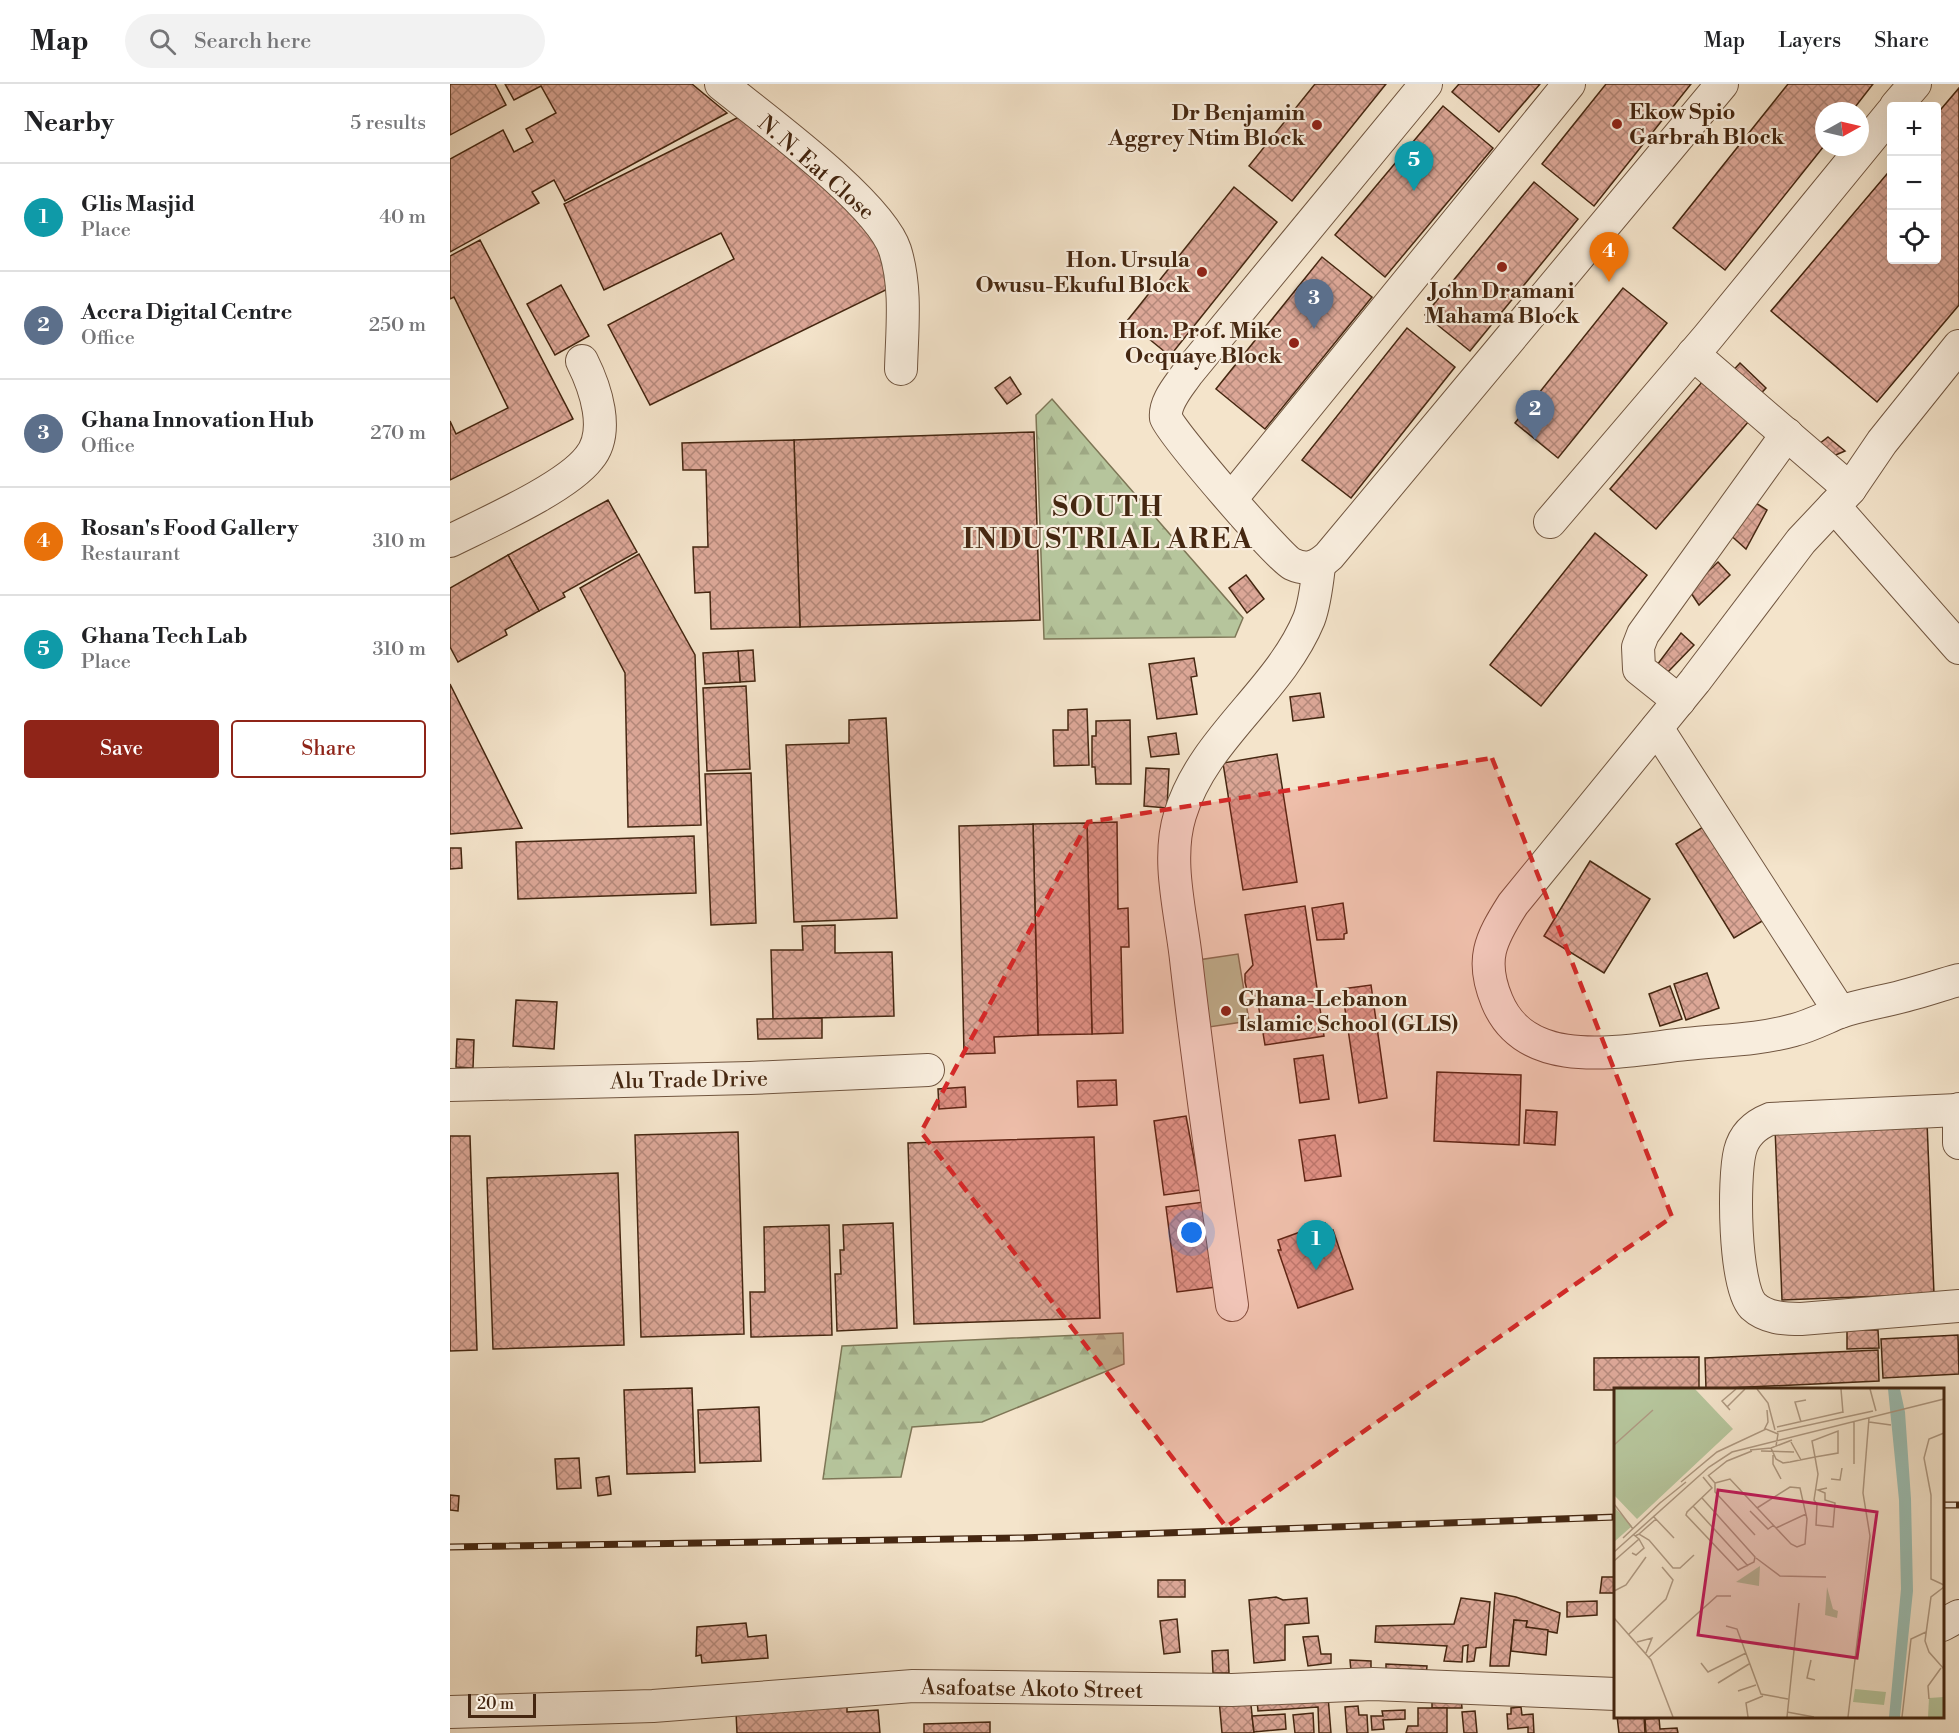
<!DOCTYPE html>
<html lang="en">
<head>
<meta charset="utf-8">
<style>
  :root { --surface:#fff; --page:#f2f2f2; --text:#202124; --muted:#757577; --line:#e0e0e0; --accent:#8f2418 }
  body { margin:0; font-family:"Libre Bodoni",serif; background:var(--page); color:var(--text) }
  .controls { position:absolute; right:18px; top:18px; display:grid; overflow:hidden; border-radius:6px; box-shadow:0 6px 24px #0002 }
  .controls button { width:54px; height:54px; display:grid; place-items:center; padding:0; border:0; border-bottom:2px solid var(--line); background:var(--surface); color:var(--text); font:30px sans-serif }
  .compass { position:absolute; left:1365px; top:18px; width:54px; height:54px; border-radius:50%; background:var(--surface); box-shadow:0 6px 24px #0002; rotate:82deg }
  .scale { position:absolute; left:18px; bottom:15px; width:68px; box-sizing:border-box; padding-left:6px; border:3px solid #452711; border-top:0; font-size:16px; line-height:21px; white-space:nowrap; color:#452711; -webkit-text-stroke:4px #f8eddd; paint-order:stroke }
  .you { position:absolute; left:742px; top:1149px; width:21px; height:21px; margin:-15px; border:4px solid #fff; border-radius:50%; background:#1a73e8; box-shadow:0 0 0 9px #1a73e833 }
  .badge { display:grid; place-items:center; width:39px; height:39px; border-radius:50%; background:var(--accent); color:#fff; font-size:20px; font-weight:700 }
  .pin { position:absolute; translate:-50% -50px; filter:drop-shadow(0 2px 3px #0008) }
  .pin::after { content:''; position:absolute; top:32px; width:21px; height:18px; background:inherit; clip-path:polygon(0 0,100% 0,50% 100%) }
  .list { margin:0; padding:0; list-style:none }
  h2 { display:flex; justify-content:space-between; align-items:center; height:78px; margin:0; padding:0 24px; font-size:26px }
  h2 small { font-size:20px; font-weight:400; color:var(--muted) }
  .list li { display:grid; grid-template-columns:39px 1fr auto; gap:18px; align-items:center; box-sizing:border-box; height:108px; padding:0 24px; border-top:2px solid var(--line) }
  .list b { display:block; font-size:22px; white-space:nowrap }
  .list p { margin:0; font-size:20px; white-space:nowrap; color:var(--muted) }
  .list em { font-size:20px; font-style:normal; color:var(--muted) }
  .actions { display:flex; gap:12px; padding:18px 24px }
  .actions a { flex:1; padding:14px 0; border:2px solid var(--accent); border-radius:6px; text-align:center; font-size:21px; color:var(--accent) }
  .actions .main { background:var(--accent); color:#fff }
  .icon { flex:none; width:33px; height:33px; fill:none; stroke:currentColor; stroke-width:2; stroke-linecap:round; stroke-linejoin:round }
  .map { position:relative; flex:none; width:1509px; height:1649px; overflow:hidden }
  header { display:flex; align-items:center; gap:36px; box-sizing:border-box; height:84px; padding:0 30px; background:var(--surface); border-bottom:2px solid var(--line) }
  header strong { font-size:28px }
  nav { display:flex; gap:33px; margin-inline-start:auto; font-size:21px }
  .search { width:420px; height:54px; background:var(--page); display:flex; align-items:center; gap:15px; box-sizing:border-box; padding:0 21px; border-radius:33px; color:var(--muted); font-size:22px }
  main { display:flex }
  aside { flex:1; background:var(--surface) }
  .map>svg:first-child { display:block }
  .grass { fill:#b6c59c; stroke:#7e7656; stroke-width:1.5 }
  .forest { fill:url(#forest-firs); stroke:#7e7656; stroke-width:1.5 }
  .building { fill:url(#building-cross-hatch); stroke:#452711; stroke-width:1.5 }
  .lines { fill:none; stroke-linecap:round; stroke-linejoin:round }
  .minor-casing { stroke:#715640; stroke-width:34 }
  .minor { stroke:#f8eddd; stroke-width:32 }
  .rail-casing { stroke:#452711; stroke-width:7 }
  .rail { stroke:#f8eddd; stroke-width:4.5; stroke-dasharray:14; stroke-linecap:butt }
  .marked { fill:#d62828; fill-opacity:0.2; stroke:#d62828; stroke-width:4.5; stroke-dasharray:12 8; stroke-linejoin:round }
  .poi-dot { fill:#8f2418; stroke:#f8eddd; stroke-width:2 }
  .labels { text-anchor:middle; stroke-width:4.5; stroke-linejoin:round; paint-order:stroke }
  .poi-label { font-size:22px; font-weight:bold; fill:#452711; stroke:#f8eddd; text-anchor:end }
  .street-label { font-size:22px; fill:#452711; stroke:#f8eddd }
  .district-label { font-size:28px; font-weight:bold; letter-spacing:1.5px; fill:#452711; stroke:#f8eddd }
  .inset-road { fill:none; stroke:#ae9881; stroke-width:1.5 }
  .view { fill:#c2185b; fill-opacity:0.15; stroke:#c2185b; stroke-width:3 }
  .inset-edge { fill:none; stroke:#452711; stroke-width:3 }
</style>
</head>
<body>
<header>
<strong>Map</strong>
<div class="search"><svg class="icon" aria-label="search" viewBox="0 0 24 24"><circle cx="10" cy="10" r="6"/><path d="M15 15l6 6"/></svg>Search here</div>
<nav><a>Map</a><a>Layers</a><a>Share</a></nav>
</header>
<main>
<aside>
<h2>Nearby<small>5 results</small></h2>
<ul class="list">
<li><span class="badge" style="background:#0f9aa8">1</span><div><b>Glis Masjid</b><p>Place</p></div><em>40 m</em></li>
<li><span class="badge" style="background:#5c6f8a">2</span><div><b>Accra Digital Centre</b><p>Office</p></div><em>250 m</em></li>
<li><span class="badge" style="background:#5c6f8a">3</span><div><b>Ghana Innovation Hub</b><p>Office</p></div><em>270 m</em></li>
<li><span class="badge" style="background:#e8710a">4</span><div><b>Rosan's Food Gallery</b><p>Restaurant</p></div><em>310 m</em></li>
<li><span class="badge" style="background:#0f9aa8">5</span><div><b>Ghana Tech Lab</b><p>Place</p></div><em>310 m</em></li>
</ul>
<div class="actions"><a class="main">Save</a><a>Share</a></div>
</aside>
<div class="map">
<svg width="1509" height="1649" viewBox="0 0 1509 1649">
  <defs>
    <pattern id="forest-firs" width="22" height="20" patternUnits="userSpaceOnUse" patternTransform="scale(1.5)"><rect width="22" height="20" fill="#b6c59c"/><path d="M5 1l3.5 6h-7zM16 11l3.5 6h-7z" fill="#9ea985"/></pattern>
    <pattern id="building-cross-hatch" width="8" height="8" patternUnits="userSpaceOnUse" patternTransform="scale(1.5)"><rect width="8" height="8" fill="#dca797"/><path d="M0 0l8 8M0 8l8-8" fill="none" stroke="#b4887a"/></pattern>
  </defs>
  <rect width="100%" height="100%" fill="#f4e4cb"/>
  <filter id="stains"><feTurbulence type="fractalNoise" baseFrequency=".00333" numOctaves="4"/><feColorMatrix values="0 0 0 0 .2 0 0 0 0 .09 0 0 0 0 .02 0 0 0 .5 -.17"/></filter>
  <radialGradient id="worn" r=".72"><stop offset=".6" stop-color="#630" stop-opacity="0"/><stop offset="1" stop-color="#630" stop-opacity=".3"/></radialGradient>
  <polygon class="grass" points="788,870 799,937 759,943 748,876"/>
  <g class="forest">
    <polygon points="602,315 793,534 785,553 594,555 586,331"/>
    <polygon points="673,1249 674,1280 532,1338 462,1343 451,1393 373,1395 392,1262"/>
  </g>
  <g class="building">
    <polygon points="0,0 45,0 56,21 0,51"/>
    <polygon points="55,0 242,0 277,29 115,117 104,96 82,108 89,119 0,168 0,75 53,46 64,68 83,58 76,45 106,29 91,2 64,16"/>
    <polygon points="865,0 936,0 842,117 799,82"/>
    <polygon points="1009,0 1090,0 1049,48 1002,8"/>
    <polygon points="1156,0 1241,0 1144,122 1092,80"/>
    <polygon points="1338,0 1423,0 1402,27 1374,27 1374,62 1275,186 1223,144"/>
    <polygon points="1509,4 1509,221 1427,318 1321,227 1442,84 1442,176 1486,176 1486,31"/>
    <polygon points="993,22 1043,64 935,193 885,151"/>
    <polygon points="289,33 418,140 448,200 200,321 158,241 284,175 271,149 154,206 114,120"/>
    <polygon points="1084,98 1128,135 1020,267 975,231"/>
    <polygon points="784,103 827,138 720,272 677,237"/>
    <polygon points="30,156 123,335 0,396 0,337 6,350 58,324 4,213 0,215 0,172"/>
    <polygon points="872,173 922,213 815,345 766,305"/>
    <polygon points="111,201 139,252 105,271 77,220"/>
    <polygon points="1173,204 1217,239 1108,374 1065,339"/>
    <polygon points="957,244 1005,283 901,414 852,376"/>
    <polygon points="1290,279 1316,304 1304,317 1278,292"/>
    <polygon points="1259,290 1305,330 1206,445 1160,405"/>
    <polygon points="560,293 571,310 557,320 545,304"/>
    <polygon points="584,348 590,536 350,543 344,356"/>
    <polygon points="1378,353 1395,367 1381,373 1369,360"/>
    <polygon points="344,356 350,543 261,545 260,508 245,509 243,463 258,463 256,386 233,386 232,359"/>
    <polygon points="158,416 187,468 113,509 115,513 89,527 58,471"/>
    <polygon points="1301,416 1317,426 1296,465 1277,448"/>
    <polygon points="1145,449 1197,491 1091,622 1040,581"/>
    <polygon points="189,470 245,571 251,741 178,743 175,589 130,504"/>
    <polygon points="58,471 89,527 55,546 57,551 8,578 0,563 0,504"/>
    <polygon points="1268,478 1280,491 1249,521 1239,506"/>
    <polygon points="796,491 814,515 797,529 779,504"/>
    <polygon points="1231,549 1244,561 1215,591 1204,585"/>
    <polygon points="303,566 305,597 290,598 288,567"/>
    <polygon points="288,567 290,598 255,600 253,569"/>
    <polygon points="744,574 747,592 741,593 747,630 707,635 699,580"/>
    <polygon points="0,600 72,744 0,750"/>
    <polygon points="296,602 300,685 257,687 253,604"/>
    <polygon points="870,609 874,633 843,637 840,613"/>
    <polygon points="637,625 639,681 604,682 603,646 618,646 618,626"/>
    <polygon points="436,634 447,834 344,838 336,661 399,659 399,636"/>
    <polygon points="680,636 681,700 646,700 645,683 642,683 642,652 646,652 646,637"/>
    <polygon points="726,649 729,670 701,673 698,653"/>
    <polygon points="827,670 847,798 793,806 773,679"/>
    <polygon points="696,684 719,685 717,724 694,722"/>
    <polygon points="301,689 306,839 261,841 255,690"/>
    <polygon points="667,738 668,825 678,824 679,863 671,863 673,949 642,950 637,739"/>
    <polygon points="1261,738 1319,833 1284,854 1226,760"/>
    <polygon points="637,739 642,950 588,951 583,740"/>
    <polygon points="583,740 588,951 544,953 545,969 514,970 509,742"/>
    <polygon points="244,752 246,809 68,815 66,758"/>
    <polygon points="0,764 11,764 12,784 0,785"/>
    <polygon points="1140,777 1200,815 1154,889 1094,852"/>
    <polygon points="893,819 897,849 894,850 894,855 867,856 862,824"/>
    <polygon points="855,822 874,952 815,961 807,913 797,906 795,898 795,890 803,881 795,831"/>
    <polygon points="385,841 385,869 442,868 444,932 323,935 321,866 353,866 352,842"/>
    <polygon points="1257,889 1269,924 1236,936 1224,900"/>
    <polygon points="921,901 937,1014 909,1019 892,905"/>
    <polygon points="1220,902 1232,935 1210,942 1199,910"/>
    <polygon points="66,916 107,918 104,965 63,962"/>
    <polygon points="372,934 372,954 308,955 307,935"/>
    <polygon points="7,955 24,956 23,984 6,983"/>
    <polygon points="873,971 879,1015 850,1019 844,975"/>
    <polygon points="987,988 1071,991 1069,1061 984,1057"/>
    <polygon points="666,996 667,1021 628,1023 627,997"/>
    <polygon points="515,1003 516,1023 489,1025 488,1005"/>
    <polygon points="1076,1026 1107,1028 1105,1061 1074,1059"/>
    <polygon points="736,1032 750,1106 714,1111 704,1037"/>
    <polygon points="1477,1038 1484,1210 1332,1216 1325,1044"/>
    <polygon points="288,1048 294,1250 191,1253 185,1051"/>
    <polygon points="885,1051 891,1092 855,1097 849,1056"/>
    <polygon points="0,1052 20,1052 27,1266 0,1267"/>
    <polygon points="644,1053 650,1234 464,1240 458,1059"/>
    <polygon points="168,1089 174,1261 43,1265 37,1094"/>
    <polygon points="762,1117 766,1203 727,1208 716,1123"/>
    <polygon points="443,1139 447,1244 387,1247 385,1190 391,1190 390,1166 394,1166 393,1141"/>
    <polygon points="875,1139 878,1148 883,1146 903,1205 848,1224 828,1166 831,1166 828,1156"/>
    <polygon points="379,1141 382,1251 301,1253 300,1208 315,1208 314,1143"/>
    <polygon points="1397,1246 1428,1246 1429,1264 1397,1265"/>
    <polygon points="1508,1251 1509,1290 1433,1294 1431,1255"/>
    <polygon points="1428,1266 1429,1297 1256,1305 1255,1274"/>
    <polygon points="1249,1273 1249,1306 1144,1306 1144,1274"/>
    <polygon points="242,1304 245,1388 177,1390 174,1306"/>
    <polygon points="309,1323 311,1377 250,1379 248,1326"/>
    <polygon points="129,1374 131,1404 107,1405 105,1375"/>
    <polygon points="159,1392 161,1410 148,1412 146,1394"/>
    <polygon points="0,1411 9,1412 8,1427 0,1426"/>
    <polygon points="1152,1493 1166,1493 1166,1509 1150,1509"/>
    <rect x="708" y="1496" width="27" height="17"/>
    <polygon points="1045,1509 1066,1513 1110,1529 1107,1549 1076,1543 1077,1537 1064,1536 1059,1582 1040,1582"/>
    <polygon points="826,1513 833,1516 857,1514 859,1539 835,1541 835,1576 804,1579 799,1516"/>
    <polygon points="1011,1514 1040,1518 1036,1563 1026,1564 1024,1577 1017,1578 1018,1561 1013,1562 1012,1578 994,1577 997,1562 925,1558 926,1542 1004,1540"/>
    <polygon points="1147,1517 1147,1531 1117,1533 1117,1518"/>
    <polygon points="727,1535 730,1568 714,1570 710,1537"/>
    <polygon points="1064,1536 1077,1537 1076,1543 1098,1546 1096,1571 1061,1567"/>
    <polygon points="296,1539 298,1553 316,1551 318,1574 252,1579 251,1571 246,1572 247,1543"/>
    <polygon points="868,1552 871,1570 881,1570 881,1579 858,1582 853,1553"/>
    <polygon points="778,1566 779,1589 763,1589 762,1567"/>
    <polygon points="900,1576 921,1577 921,1586 901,1587"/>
    <polygon points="936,1580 977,1582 976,1592 936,1591"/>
    <polygon points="982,1611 1011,1614 1012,1624 982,1624"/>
    <polygon points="800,1612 804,1649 772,1649 769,1615"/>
    <polygon points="878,1612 881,1649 869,1649 868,1623 808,1627 807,1617"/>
    <polygon points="397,1622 397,1628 428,1626 430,1649 287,1649 286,1628"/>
    <polygon points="908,1622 909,1631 917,1631 918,1649 897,1649 895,1623"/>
    <polygon points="1071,1623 1072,1631 1083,1630 1084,1649 1078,1649 1078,1643 1058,1645 1057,1630 1061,1630 1061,1624"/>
    <polygon points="968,1624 997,1624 997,1649 956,1649 958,1642 968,1642"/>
    <polygon points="955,1626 955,1635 933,1636 934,1645 922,1646 921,1632 933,1632 932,1627"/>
    <polygon points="1025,1627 1027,1649 1014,1649 1012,1628"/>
    <polygon points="863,1629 864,1649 845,1649 843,1631"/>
    <polygon points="835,1630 836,1645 804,1648 802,1632"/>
    <polygon points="1167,1632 1194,1632 1195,1649 1169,1649"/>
    <polygon points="1209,1634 1210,1645 1227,1644 1228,1649 1196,1649 1195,1635"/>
    <polygon points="540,1638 540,1649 474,1649 474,1640"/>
  </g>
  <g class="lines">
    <defs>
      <g id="minor">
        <path d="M271,0C313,34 430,119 445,166C457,204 452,246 451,285"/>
        <path d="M976,0L737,290C729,302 714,318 716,334C719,346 828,473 842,480C857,487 867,483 879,472L1272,0"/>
        <polyline points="1446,22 1465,0"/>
        <path d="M1509,262L1432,358L1400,405L1351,457L1245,597L1063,820C1040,856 1030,876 1047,917C1077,990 1175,966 1236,960C1272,956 1308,956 1344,946C1360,942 1375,934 1390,928C1414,920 1438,917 1461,910C1477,906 1493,900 1509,896"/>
        <polyline points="1243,270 1400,405"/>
        <polyline points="782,414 1119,0"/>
        <polyline points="1384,422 1509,564"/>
        <polyline points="1100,438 1258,253 1442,28"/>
        <path d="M0,457C36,439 116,404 139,374C161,348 145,303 132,277"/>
        <polyline points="1229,617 1189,585 1188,563 1193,550 1337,350"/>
        <polyline points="1207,644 1390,928"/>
        <polyline points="0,1001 300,994 478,986"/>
        <polyline points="1509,1025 1509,1059"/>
        <path d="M1507,1026L1320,1035C1305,1041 1294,1051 1290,1067C1283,1095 1284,1202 1303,1222C1316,1234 1334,1235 1351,1235L1509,1222"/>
        <path d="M782,1221C766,1106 749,990 736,875C731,829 716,776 730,731C753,654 829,608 859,535C865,519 867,499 869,482"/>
        <polyline points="1492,1541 1509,1532"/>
        <polyline points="0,1628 203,1622 463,1602 782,1606 923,1600 1166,1610"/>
      </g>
    </defs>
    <use href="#minor" class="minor-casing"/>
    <use href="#minor" class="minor"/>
    <defs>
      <g id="rail">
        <polyline points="1492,1421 1509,1421"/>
        <polyline points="0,1463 571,1454 1166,1433"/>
      </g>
    </defs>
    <use href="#rail" class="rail-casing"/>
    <use href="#rail" class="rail"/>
  </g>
  <path class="marked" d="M1042,674L1222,1133L776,1443L471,1048L638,738Z"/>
  <g class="poi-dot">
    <circle cx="1167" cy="40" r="6"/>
    <circle cx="867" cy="41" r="6"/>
    <circle cx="1052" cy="183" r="6"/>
    <circle cx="752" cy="188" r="6"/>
    <circle cx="844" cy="259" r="6"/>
    <circle cx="776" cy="927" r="6"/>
  </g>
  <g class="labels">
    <g class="poi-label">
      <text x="1179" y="35" text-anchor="start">Ekow Spio<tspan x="1179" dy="25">Garbrah Block</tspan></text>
      <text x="855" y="36">Dr Benjamin<tspan x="855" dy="25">Aggrey Ntim Block</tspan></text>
      <text x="740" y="183">Hon. Ursula<tspan x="740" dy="25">Owusu-Ekuful Block</tspan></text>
      <text x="1052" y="214" text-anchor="middle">John Dramani<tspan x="1052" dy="25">Mahama Block</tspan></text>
      <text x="832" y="254">Hon. Prof. Mike<tspan x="832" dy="25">Ocquaye Block</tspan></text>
      <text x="788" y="922" text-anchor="start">Ghana-Lebanon<tspan x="788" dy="25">Islamic School (GLIS)</tspan></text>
    </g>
    <g class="street-label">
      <text transform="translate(367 83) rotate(41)" y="8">N. N. Eat Close</text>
      <text transform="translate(239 995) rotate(-1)" y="8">Alu Trade Drive</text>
      <text transform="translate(582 1604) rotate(1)" y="8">Asafoatse Akoto Street</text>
    </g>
    <g class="district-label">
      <text x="658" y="432">SOUTH<tspan x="658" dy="32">INDUSTRIAL AREA</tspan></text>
    </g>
  </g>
  <g transform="translate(1164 1304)">
    <rect width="330" height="330" fill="#f4e4cb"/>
    <path d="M146,178L145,198L122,194ZM213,199L219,221L224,223L223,230L211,227ZM241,301L272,304L270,317L239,314Z" fill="#b6c59c"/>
    <path d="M0,1H81L119,41L23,131L0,107ZM0,119L18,138L0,154Z" fill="#b6c59c"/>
    <path d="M330,309V329H314L315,310Z" fill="#b6c59c"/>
    <path d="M274,1H286L291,24L297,111L299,203L286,329H275L287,201L285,112Z" fill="#9cbfb4"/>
    <path class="inset-road" d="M143,1L154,15L161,42M227,1L229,25M256,1L262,23M113,19L131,1M116,22L108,13L122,1M187,34L181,14L192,12M240,34V76M255,34L277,37M163,39L229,24M150,42L154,34L153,22M163,44L259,23M330,45L315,51L310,70L317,107V191L330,197M177,54L187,72M0,57L39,22M157,60L162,71L169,75L176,74L201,69L224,65V43L198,53L201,69L204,86L200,112L203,116L222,118M136,62L157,60L178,52M147,63L180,64M159,67V76L167,91M94,87L101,95V104L141,147M94,88L113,73L138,63M217,91L226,92L228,80M67,94L103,64L152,41L164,46L162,58M101,95L116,91L177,156L183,159L191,156L193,131L186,100L176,99L143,120M88,110L141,169L140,174L124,182L72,127L73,124L98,100L89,89M46,115L72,94M0,116L19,141M203,116L202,137L219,139L221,115L211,112V105L204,102L213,100M79,118L134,178M136,123L154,141L160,137M39,128L60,150M162,140L192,126M25,146L42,131M21,148L25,146L35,152L59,180H66L80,167M9,150L47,114M0,164L95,79L118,64L330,11M18,165L22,167L30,160L25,151M142,170L166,188L212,189M0,173L25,151L20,147M330,199L317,209L311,253L315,264L330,281M0,203L12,197L32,169M0,230L37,272L59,329M112,238L123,241L147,306L174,311M15,246L52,211L59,192L48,179M23,254L38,250L32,265M35,269L103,208H117M197,272L193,290L201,292M87,275L94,284L132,265M104,295L135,276M124,303L142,297M315,311L314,298L327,280M173,324L200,329M134,329L132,315L149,308M173,329L185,215M234,329L256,148L249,105L255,30M288,329L297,251L312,244"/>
    <path class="view" d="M104,102L263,124L243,270L84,247Z"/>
    <rect width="330" height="330" class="inset-edge"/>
  </g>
  <rect width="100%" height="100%" filter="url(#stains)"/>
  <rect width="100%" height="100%" fill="url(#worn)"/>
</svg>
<div class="controls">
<button>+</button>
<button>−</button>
<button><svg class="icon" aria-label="locate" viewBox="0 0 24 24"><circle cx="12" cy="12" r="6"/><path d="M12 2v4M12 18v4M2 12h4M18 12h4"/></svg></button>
</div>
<svg class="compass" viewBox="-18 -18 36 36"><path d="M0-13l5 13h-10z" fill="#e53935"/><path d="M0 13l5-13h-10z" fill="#757577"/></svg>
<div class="scale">20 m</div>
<div class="you"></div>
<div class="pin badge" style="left:866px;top:1186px;background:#0f9aa8">1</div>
<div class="pin badge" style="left:1085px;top:356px;background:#5c6f8a">2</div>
<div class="pin badge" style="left:864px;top:245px;background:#5c6f8a">3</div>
<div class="pin badge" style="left:1159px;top:198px;background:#e8710a">4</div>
<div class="pin badge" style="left:964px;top:107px;background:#0f9aa8">5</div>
</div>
</main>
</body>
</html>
